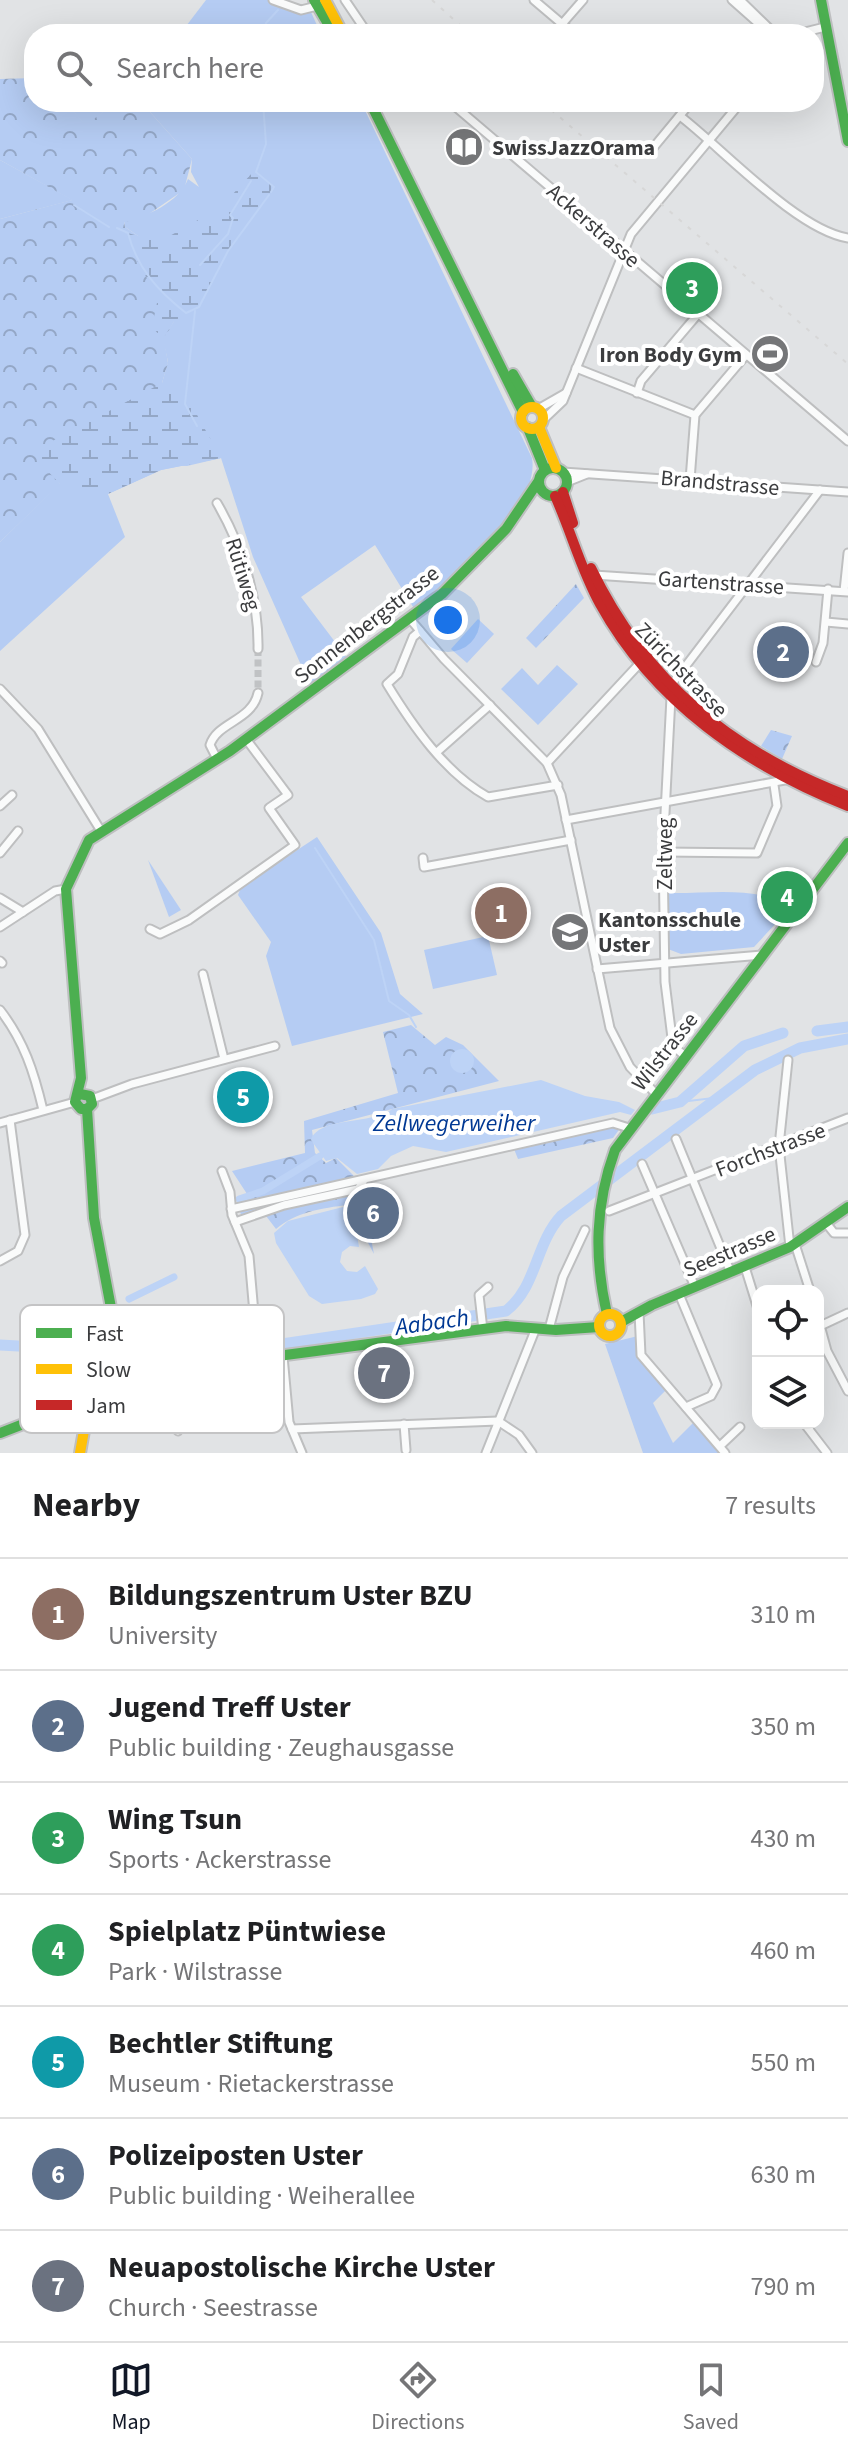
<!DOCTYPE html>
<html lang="en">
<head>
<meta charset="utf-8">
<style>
  :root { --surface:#fff; --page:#f2f2f2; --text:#202124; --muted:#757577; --line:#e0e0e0; --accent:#111827 }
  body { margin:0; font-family:"Source Sans 3",sans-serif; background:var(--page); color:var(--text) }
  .controls { position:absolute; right:24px; bottom:24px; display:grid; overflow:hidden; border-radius:16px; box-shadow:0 8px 32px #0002 }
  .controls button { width:72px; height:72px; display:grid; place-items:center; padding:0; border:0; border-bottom:2px solid var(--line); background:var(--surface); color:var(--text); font:40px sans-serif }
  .you { position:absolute; left:448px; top:620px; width:28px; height:28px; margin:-20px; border:6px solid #fff; border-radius:50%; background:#1a73e8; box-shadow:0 0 0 12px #1a73e833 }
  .badge { display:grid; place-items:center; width:52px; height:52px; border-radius:50%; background:var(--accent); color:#fff; font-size:26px; font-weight:700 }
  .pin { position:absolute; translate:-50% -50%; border:4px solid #fff; box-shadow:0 2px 8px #0006 }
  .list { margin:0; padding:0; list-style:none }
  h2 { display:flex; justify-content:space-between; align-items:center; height:104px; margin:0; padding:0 32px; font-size:34px }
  h2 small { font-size:26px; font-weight:400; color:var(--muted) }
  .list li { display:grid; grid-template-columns:52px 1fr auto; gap:24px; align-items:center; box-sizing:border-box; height:112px; padding:0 32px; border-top:2px solid var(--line) }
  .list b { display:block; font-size:30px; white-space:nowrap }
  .list p { margin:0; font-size:26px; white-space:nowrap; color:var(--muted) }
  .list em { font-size:26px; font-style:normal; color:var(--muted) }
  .icon { flex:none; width:44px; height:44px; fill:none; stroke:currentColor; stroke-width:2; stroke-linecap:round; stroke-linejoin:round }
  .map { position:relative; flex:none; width:848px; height:1453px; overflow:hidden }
  .search { position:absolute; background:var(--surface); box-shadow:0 8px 32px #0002; left:24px; right:24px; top:24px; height:88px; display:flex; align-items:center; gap:20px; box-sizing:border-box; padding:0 28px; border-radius:32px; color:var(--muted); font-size:30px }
  .sheet { height:888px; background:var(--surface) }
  nav { display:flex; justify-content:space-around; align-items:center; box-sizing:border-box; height:112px; border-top:2px solid var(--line); background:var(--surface); font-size:22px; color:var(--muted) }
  nav a { display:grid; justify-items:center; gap:4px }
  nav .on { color:var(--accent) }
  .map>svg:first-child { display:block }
  .green { fill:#b5ccf3 }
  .forest { fill:url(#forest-crowns) }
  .wetland { fill:url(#wetland-marsh) }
  .water { fill:#bdd3f6 }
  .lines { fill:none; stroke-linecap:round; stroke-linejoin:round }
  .stream { stroke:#bdd3f6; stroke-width:2 }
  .canal { stroke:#bdd3f6; stroke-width:7 }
  .river { stroke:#bdd3f6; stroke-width:11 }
  .street-tunnel { stroke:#c0c2c4; stroke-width:7; stroke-dasharray:7 3.5; stroke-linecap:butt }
  .street-casing { stroke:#bebfc0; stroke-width:11 }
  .fast-casing { stroke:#bebfc0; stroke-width:14 }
  .slow-casing { stroke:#bebfc0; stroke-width:14 }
  .jam-casing { stroke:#bebfc0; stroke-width:14 }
  .street { stroke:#fafbfb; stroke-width:7 }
  .fast { stroke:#4caf50; stroke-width:10 }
  .slow { stroke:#ffc107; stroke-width:10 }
  .jam { stroke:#c62828; stroke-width:10 }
  .rail { stroke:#d7d7d7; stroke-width:2; stroke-dasharray:4 8; stroke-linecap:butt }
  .labels { text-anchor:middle; stroke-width:8; stroke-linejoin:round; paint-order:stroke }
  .poi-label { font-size:22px; font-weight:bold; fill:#3b3c3e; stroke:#fff; text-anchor:start }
  .street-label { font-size:22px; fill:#3b3c3e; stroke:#fff }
  .water-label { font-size:24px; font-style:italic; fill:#003893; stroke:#fff }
  .key { fill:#fff; stroke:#c4c4c5; stroke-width:2 }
  .key-label { font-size:22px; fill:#3b3c3e }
</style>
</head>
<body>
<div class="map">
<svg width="848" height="1453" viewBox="0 0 848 1453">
  <defs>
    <pattern id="forest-crowns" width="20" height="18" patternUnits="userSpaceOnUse" patternTransform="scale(2)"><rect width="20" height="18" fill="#b5ccf3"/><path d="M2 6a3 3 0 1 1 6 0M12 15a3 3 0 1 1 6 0" fill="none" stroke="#94a7c6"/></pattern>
    <pattern id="wetland-marsh" width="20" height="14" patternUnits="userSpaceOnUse" patternTransform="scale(2)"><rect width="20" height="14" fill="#b5ccf3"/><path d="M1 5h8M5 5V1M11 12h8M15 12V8" fill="none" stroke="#94a7c6"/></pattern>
  </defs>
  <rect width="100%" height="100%" fill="#e1e3e5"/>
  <g class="green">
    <polygon points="206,0 273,0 310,10 321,34 180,34"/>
    <polygon points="65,102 116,102 86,126"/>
    <path d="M141,102H361L532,458C541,508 451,582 415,610L375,545L301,597L351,663L313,692L253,557L221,458L161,470L108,494L125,537L0,651V542L162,383L168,362L163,339L174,321L141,238L125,227L124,221C147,217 179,202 188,179L199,187L191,172L192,159Z"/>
    <polygon points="0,160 73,200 0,219"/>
    <polygon points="478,619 494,634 467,663 451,649"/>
    <polygon points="557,665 578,684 538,725 501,689 522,668 538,685"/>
    <polygon points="317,837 381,933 400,994 423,1014 292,1046 266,956 271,942 238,895 241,887"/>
    <polygon points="148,860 181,910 169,917"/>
    <path d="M669,893C706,894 759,885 791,907L754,947L681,954L668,949Z"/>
    <polygon points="488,936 497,975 433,989 424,950"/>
    <polygon points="638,1336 640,1356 667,1389 653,1403 673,1443 695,1421 724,1453 643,1453 605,1344"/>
  </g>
  <g class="forest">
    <polygon points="34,78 34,102 65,102 86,125 116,102 141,102 192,159 184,190 143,218 124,222 125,227 141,238 186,313 174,321 164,339 168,363 162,383 186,395 221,458 187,466 45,459 60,484 0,542 0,219 72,200 0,160 0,79"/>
    <polygon points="576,584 584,598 536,648 526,638"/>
    <polygon points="771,730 792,736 782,759 761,746"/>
    <path d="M411,1025L435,1045L446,1037L463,1045L499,1081L312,1130L315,1153L326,1163L336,1158L360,1182L374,1254L348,1205C322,1208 296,1212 276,1229L263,1212L243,1221L237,1202L249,1197L232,1171L305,1153L304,1121L398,1093L383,1032Z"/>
    <polygon points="610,1126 621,1127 613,1138 518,1159 514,1149"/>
  </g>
  <g class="wetland">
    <polygon points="253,172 274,187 228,251 199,307 174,321 163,339 152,327 158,298 133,253 128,233 159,242 221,207"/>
    <polygon points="162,383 186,395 221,458 161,470 108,494 60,484 40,463 43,446"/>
  </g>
  <g class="water">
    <circle cx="462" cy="1061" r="12"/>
    <path d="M541,1080L585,1096L619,1102L635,1110L631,1115L620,1112L446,1152L413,1146L391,1156L378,1169L357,1174L337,1158L326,1161L311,1140C319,1116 373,1125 392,1109Z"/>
    <polygon points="347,1206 355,1223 359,1247 350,1246 342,1252 340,1262 347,1271 357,1272 365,1266 378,1289 375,1294 361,1299 322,1304 309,1296 276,1243 274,1233 288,1221"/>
  </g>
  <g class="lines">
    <g class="stream">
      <polyline points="263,34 266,23 278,10"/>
      <polyline points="263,102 266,144 256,172 274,187 271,192"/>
      <polyline points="74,205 109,227"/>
      <path d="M117,228L128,233C137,268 158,291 186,313L199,307L228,251L269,195"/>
      <polyline points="200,265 228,234 233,218 230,215 251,181"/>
      <polyline points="195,311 185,404 197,426"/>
      <polyline points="315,848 374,940 389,1001 409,1015 416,1027"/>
      <polyline points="680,1102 722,1097"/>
    </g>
    <g class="canal">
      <polyline points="239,1199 263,1191 320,1156"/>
      <polyline points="129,1299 174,1277"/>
    </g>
    <g class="river">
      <polyline points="817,1031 848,1027"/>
      <polyline points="652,1109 680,1102 744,1046 783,1033"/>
      <path d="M0,1345L200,1356L506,1311C537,1287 535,1244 561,1216L755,1070L800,1048L848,1039"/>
    </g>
    <polyline class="street-tunnel" points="258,649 258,693"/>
    <defs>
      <g id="street">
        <polyline points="273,0 301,10 321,5"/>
        <polyline points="345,0 368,34"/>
        <polyline points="534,0 574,34"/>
        <polyline points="732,0 767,31 776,34"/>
        <polyline points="740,0 775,34"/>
        <polyline points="562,24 583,0"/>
        <polyline points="721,33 722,34"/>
        <polyline points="797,34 825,27"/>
        <polyline points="450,102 848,441"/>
        <path d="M680,116C723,149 797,230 848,238"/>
        <polyline points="653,148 691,102"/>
        <polyline points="576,368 695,415"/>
        <polyline points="637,393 641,381 698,314"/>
        <polyline points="538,409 566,393"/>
        <polyline points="543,420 563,401 631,234 741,102"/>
        <polyline points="563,472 848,492"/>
        <polyline points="690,480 695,415 746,355"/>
        <polyline points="567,482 587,474"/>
        <path d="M217,503C242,546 259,599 258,649"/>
        <polyline points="594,575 848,592"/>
        <polyline points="844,591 848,553"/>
        <polyline points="410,619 444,659 547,763 561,795 610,1028 630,1067 656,1094"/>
        <polyline points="826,622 848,624"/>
        <path d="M420,631L413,637L398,674L387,684C412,725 445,773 488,797L558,785"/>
        <polyline points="816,662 823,643 828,589"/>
        <polyline points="672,684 820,490"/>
        <polyline points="0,689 38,729 101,831"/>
        <polyline points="671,697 663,852 665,982 673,1046 685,1056"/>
        <polyline points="437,752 490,705"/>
        <path d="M217,759L210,745C217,722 252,721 258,693"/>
        <polyline points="547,763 641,662"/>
        <polyline points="0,806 12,795"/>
        <polyline points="566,820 785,780"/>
        <polyline points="663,852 757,853 777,806 774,785"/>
        <polyline points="0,853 18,831"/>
        <polyline points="423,858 424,867 571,840"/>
        <polyline points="0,898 23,912"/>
        <polyline points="0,927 55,891 66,889"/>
        <polyline points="150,929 160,934 189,920 295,845 269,808 288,795 246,739"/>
        <polyline points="0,961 2,963"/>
        <polyline points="597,969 762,955"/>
        <polyline points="203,974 224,1059"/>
        <path d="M0,1010C24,1041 34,1072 43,1110"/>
        <polyline points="788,1060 779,1146 790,1247"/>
        <polyline points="92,1099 132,1084 275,1046"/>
        <polyline points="0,1123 75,1102"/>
        <polyline points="676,1139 731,1273"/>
        <polyline points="642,1164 695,1287"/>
        <polyline points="222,1171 230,1192 232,1215 249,1256 258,1359"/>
        <polyline points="231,1209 613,1123 629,1128"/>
        <polyline points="609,1211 848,1118"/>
        <polyline points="235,1222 284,1205 358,1189 363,1182"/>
        <polyline points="826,1223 834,1233 848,1233"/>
        <polyline points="795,1244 810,1291"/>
        <polyline points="0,1261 18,1251 25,1235 10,1120"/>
        <polyline points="745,1267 758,1309"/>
        <polyline points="679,1294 717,1385 711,1396 686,1407"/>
        <polyline points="639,1312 641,1355 725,1453"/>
        <polyline points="818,1318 827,1351 848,1391"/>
        <polyline points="818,1327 848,1313"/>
        <polyline points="549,1329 563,1277 585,1230"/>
        <polyline points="483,1330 479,1295 488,1287"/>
        <polyline points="283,1356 289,1422 302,1453"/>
        <polyline points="162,1379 178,1431"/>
        <polyline points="804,1423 827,1453"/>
        <polyline points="404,1424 406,1450"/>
        <polyline points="292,1429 498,1421 519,1435 532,1453"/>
        <polyline points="720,1446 740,1427"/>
        <polyline points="486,1453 536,1328"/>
      </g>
      <g id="fast">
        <polyline points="314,0 334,34"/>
        <polyline points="821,0 848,141"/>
        <polyline points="370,102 523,412"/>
        <polyline points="513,374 532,407"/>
        <polyline points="528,428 545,470"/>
        <circle cx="553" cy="482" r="14"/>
        <polyline points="80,1094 90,1096 92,1104 87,1109 81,1109 75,1102 81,1078 66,889 89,840 230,751 442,594 506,529 538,482"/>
        <polyline points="87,1109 94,1218 112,1313 97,1389"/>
        <path d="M607,1314C594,1257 595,1205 615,1150L848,843"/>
        <polyline points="621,1322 652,1305 790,1247 848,1207"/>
        <circle cx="99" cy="1394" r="5"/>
        <polyline points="104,1395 232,1362 506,1326 556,1330 599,1327"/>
        <polyline points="0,1433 57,1411 80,1407"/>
      </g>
      <g id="slow">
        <polyline points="325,0 343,34"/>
        <circle cx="532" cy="418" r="11"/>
        <polyline points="539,427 556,468"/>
        <circle cx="610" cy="1325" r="11"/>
        <circle cx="85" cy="1409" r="5"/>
        <polyline points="80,1453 87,1414"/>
      </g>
      <g id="jam">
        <polyline points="563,492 573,523"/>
        <path d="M555,496C571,531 581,570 600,604C654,702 747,766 848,806"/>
        <path d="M591,568C646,682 730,751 848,796"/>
      </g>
    </defs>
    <use href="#street" class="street-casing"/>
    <use href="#fast" class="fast-casing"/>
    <use href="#slow" class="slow-casing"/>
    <use href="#jam" class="jam-casing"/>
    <use href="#street" class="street"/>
    <use href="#fast" class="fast"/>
    <use href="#slow" class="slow"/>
    <use href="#jam" class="jam"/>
    <g class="rail">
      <polyline points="432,0 470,34"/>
      <polyline points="542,102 848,364"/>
    </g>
  </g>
  <defs>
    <symbol id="library-disc" viewBox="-11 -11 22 22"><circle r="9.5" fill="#757678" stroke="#fff"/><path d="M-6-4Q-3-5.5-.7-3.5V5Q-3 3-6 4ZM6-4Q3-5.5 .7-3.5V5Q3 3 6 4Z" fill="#fff"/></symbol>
    <symbol id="stadium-disc" viewBox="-11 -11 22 22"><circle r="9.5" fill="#757678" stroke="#fff"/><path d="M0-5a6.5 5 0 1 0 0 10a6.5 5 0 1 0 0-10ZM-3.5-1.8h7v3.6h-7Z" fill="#fff"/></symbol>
    <symbol id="university-disc" viewBox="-11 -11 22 22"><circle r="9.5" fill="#757678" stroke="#fff"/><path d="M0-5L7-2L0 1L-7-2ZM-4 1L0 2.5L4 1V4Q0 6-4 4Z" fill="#fff"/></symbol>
  </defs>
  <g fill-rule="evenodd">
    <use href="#library-disc" x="442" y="125" width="44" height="44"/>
    <use href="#stadium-disc" x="748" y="332" width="44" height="44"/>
    <use href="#university-disc" x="548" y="910" width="44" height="44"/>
  </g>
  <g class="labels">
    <g class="poi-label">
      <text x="492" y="155">SwissJazzOrama</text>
      <text x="742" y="362" text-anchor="end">Iron Body Gym</text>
      <text x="598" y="927">Kantonsschule<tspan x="598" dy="25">Uster</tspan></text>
    </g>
    <g class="street-label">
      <text transform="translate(594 225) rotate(41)" y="8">Ackerstrasse</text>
      <text transform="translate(720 482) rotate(5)" y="8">Brandstrasse</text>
      <text transform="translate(244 574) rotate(73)" y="8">Rütiweg</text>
      <text transform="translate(721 582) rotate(4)" y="8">Gartenstrasse</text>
      <text transform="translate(366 624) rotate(-38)" y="8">Sonnenbergstrasse</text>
      <text transform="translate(682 669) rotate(46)" y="8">Zürichstrasse</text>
      <text transform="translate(664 854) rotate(-90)" y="8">Zeltweg</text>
      <text transform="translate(664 1051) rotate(-52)" y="8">Wilstrasse</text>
      <text transform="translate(770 1149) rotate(-21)" y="8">Forchstrasse</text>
      <text transform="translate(729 1251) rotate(-23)" y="8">Seestrasse</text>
    </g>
    <g class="water-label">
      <text x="454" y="1131">Zellwegerweiher</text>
      <text transform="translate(432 1322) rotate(-8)" y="8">Aabach</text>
    </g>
  </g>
  <rect x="20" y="1305" width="264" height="128" rx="12" class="key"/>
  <rect x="36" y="1328" width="36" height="10" fill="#4caf50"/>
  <rect x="36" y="1364" width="36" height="10" fill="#ffc107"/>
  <rect x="36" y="1400" width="36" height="10" fill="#c62828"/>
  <g class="key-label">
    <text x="86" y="1341">Fast</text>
    <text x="86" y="1377">Slow</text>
    <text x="86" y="1413">Jam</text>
  </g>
</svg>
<div class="controls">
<button><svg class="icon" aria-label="locate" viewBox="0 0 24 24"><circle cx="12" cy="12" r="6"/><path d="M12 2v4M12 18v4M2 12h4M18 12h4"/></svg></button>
<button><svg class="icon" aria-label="layers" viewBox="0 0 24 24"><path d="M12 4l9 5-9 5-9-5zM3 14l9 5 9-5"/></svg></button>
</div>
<div class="you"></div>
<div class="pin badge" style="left:501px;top:913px;background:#8d6e63">1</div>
<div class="pin badge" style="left:783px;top:652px;background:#5c6f8a">2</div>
<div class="pin badge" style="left:692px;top:288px;background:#2e9e5b">3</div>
<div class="pin badge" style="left:787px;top:897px;background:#2e9e5b">4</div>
<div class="pin badge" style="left:243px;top:1097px;background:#0f9aa8">5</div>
<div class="pin badge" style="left:373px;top:1213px;background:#5c6f8a">6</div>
<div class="pin badge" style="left:384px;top:1373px;background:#6b7280">7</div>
<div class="search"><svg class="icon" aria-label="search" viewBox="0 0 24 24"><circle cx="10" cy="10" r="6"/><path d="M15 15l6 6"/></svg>Search here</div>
</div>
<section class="sheet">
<h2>Nearby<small>7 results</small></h2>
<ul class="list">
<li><span class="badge" style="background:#8d6e63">1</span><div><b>Bildungszentrum Uster BZU</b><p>University</p></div><em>310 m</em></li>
<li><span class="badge" style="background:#5c6f8a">2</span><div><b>Jugend Treff Uster</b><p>Public building · Zeughausgasse</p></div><em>350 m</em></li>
<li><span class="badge" style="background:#2e9e5b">3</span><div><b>Wing Tsun</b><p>Sports · Ackerstrasse</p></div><em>430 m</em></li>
<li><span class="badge" style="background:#2e9e5b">4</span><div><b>Spielplatz Püntwiese</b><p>Park · Wilstrasse</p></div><em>460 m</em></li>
<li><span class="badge" style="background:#0f9aa8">5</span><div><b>Bechtler Stiftung</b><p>Museum · Rietackerstrasse</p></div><em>550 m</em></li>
<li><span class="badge" style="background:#5c6f8a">6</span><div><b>Polizeiposten Uster</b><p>Public building · Weiherallee</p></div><em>630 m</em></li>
<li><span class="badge" style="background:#6b7280">7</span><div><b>Neuapostolische Kirche Uster</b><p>Church · Seestrasse</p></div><em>790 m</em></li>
</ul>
</section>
<nav>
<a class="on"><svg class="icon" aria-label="map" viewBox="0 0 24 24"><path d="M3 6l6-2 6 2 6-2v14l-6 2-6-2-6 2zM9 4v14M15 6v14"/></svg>Map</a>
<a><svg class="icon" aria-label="directions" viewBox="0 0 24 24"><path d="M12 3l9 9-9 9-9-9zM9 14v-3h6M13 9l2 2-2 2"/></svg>Directions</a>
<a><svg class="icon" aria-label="saved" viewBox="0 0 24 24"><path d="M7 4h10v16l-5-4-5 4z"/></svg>Saved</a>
</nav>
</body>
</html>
